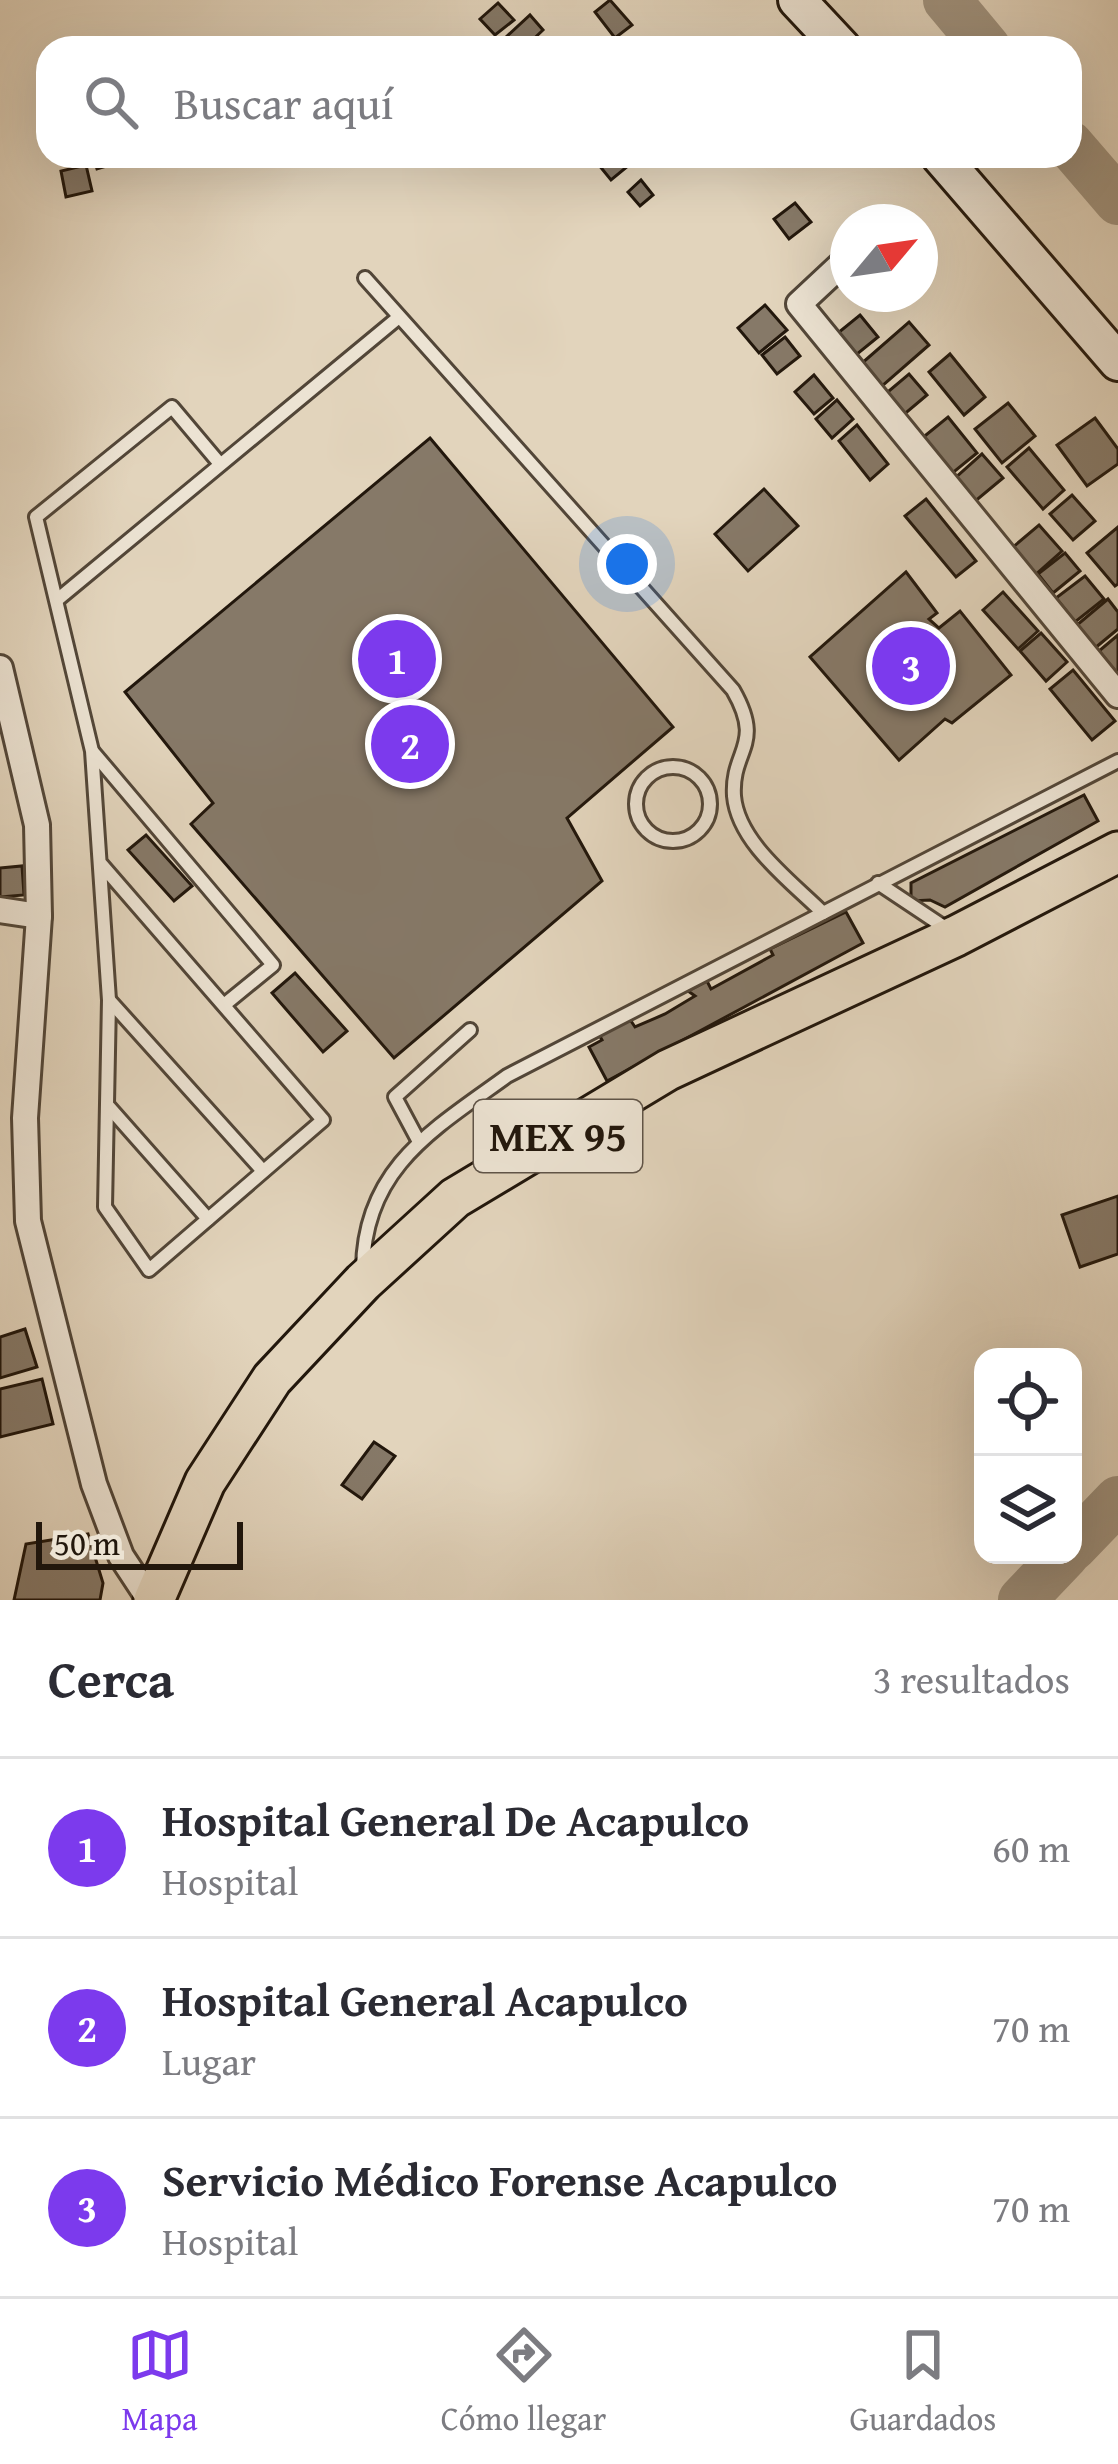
<!DOCTYPE html>
<html lang="es">
<head>
<meta charset="utf-8">
<style>
  :root { --surface:#fff; --page:#f7f7f7; --text:#2b2b33; --muted:#7c7c81; --line:#e1e1e2; --accent:#7c3aed }
  body { margin:0; font-family:"Gentium Book Plus",serif; background:var(--page); color:var(--text) }
  .controls { position:absolute; right:36px; bottom:36px; display:grid; overflow:hidden; border-radius:24px; box-shadow:0 12px 48px #0002 }
  .controls button { width:108px; height:108px; display:grid; place-items:center; padding:0; border:0; border-bottom:3px solid var(--line); background:var(--surface); color:var(--text); font:60px sans-serif }
  .compass { position:absolute; left:830px; top:204px; width:108px; height:108px; border-radius:50%; background:var(--surface); box-shadow:0 12px 48px #0002; rotate:61deg }
  .scale { position:absolute; left:36px; bottom:30px; width:207px; box-sizing:border-box; padding-left:12px; border:6px solid #22170c; border-top:0; font-size:33px; line-height:42px; white-space:nowrap; color:#22170c; -webkit-text-stroke:9px #ece3d3; paint-order:stroke }
  .you { position:absolute; left:627px; top:564px; width:42px; height:42px; margin:-30px; border:9px solid #fff; border-radius:50%; background:#1a73e8; box-shadow:0 0 0 18px #1a73e833 }
  .badge { display:grid; place-items:center; width:78px; height:78px; border-radius:50%; background:var(--accent); color:#fff; font-size:39px; font-weight:700 }
  .pin { position:absolute; translate:-50% -50%; border:6px solid #fff; box-shadow:0 3px 12px #0006 }
  .list { margin:0; padding:0; list-style:none }
  h2 { display:flex; justify-content:space-between; align-items:center; height:156px; margin:0; padding:0 48px; font-size:51px }
  h2 small { font-size:39px; font-weight:400; color:var(--muted) }
  .list li { display:grid; grid-template-columns:78px 1fr auto; gap:36px; align-items:center; box-sizing:border-box; height:180px; padding:0 48px; border-top:3px solid var(--line) }
  .list b { display:block; font-size:45px; white-space:nowrap }
  .list p { margin:0; font-size:39px; white-space:nowrap; color:var(--muted) }
  .list em { font-size:39px; font-style:normal; color:var(--muted) }
  .icon { flex:none; width:66px; height:66px; fill:none; stroke:currentColor; stroke-width:2; stroke-linecap:round; stroke-linejoin:round }
  .map { position:relative; flex:none; width:1118px; height:1600px; overflow:hidden }
  .search { position:absolute; background:var(--surface); box-shadow:0 12px 48px #0002; left:36px; right:36px; top:36px; height:132px; display:flex; align-items:center; gap:30px; box-sizing:border-box; padding:0 42px; border-radius:36px; color:var(--muted); font-size:45px }
  .sheet { height:696px; background:var(--surface) }
  nav { display:flex; justify-content:space-around; align-items:center; box-sizing:border-box; height:168px; border-top:3px solid var(--line); background:var(--surface); font-size:33px; color:var(--muted) }
  nav a { display:grid; justify-items:center; gap:6px }
  nav .on { color:var(--accent) }
  .map>svg:first-child { display:block }
  .lines { fill:none; stroke-linecap:round; stroke-linejoin:round }
  .river { stroke:#a19480; stroke-width:48 }
  .building { fill:#867968; stroke:#22170c; stroke-width:3 }
  .service-casing { stroke:#524638; stroke-width:18 }
  .minor-casing { stroke:#524638; stroke-width:30 }
  .secondary-casing { stroke:#22170c; stroke-width:42 }
  .primary-casing { stroke:#22170c; stroke-width:45 }
  .service { stroke:#ece3d3; stroke-width:12 }
  .minor { stroke:#ece3d3; stroke-width:24 }
  .secondary { stroke:#ece3d3; stroke-width:36 }
  .primary { stroke:#e2d4bc; stroke-width:39 }
  .labels { text-anchor:middle; stroke-width:9; stroke-linejoin:round; paint-order:stroke }
  .shield { fill:#ece3d3; stroke:#5f5448; stroke-width:3 }
  .shield-label { font-size:42px; font-weight:bold; fill:#22170c }
</style>
</head>
<body>
<div class="map">
<svg width="1118" height="1600" viewBox="0 0 1118 1600">
  <rect width="100%" height="100%" fill="#e2d4bc"/>
  <filter id="stains"><feTurbulence type="fractalNoise" baseFrequency=".00167" numOctaves="4"/><feColorMatrix values="0 0 0 0 .2 0 0 0 0 .09 0 0 0 0 .02 0 0 0 .5 -.17"/></filter>
  <radialGradient id="worn" r=".72"><stop offset=".6" stop-color="#630" stop-opacity="0"/><stop offset="1" stop-color="#630" stop-opacity=".3"/></radialGradient>
  <g class="lines">
    <g class="river">
      <polyline points="947,0 987,48"/>
      <polyline points="1070,145 1118,201"/>
      <polyline points="1073,1547 1118,1500"/>
      <polyline points="1022,1600 1065,1555"/>
    </g>
  </g>
  <g class="building">
    <polygon points="610,0 632,25 615,38 595,12"/>
    <polygon points="498,3 514,20 495,35 480,19"/>
    <polygon points="530,15 543,30 524,48 516,48 506,37"/>
    <polygon points="93,156 121,156 123,161 97,169"/>
    <polygon points="597,156 630,156 634,161 611,180 594,159"/>
    <polygon points="86,165 92,191 66,197 61,171"/>
    <polygon points="641,180 653,195 640,206 628,192"/>
    <polygon points="795,203 811,222 789,239 774,219"/>
    <polygon points="765,305 787,330 759,353 738,328"/>
    <polygon points="860,315 878,337 851,359 833,337"/>
    <polygon points="909,322 929,345 881,387 861,364"/>
    <polygon points="785,337 800,356 777,374 762,355"/>
    <polygon points="950,354 985,397 964,415 929,372"/>
    <polygon points="909,374 927,395 901,417 883,396"/>
    <polygon points="814,375 833,398 814,414 795,392"/>
    <polygon points="837,400 853,419 832,438 816,419"/>
    <polygon points="1008,403 1035,436 1002,463 975,429"/>
    <polygon points="948,417 977,453 950,475 921,439"/>
    <polygon points="1095,418 1118,449 1118,464 1087,486 1057,445"/>
    <polygon points="857,425 888,464 870,480 839,441"/>
    <polygon points="430,438 673,727 567,818 602,881 394,1058 191,824 213,803 125,692"/>
    <polygon points="1029,448 1064,490 1043,509 1007,467"/>
    <polygon points="982,454 1003,478 973,503 953,480"/>
    <polygon points="764,489 798,526 748,571 715,534"/>
    <polygon points="1072,495 1095,521 1073,540 1050,514"/>
    <polygon points="926,499 976,561 956,577 905,516"/>
    <polygon points="1039,525 1062,551 1035,575 1012,548"/>
    <polygon points="1118,527 1118,584 1115,586 1087,553"/>
    <polygon points="1065,553 1080,571 1053,593 1038,574"/>
    <polygon points="906,572 937,613 929,619 939,628 960,611 1011,675 952,723 945,719 899,760 810,657"/>
    <polygon points="1085,576 1104,599 1075,622 1056,598"/>
    <polygon points="1003,592 1038,631 1018,649 983,610"/>
    <polygon points="1108,599 1118,612 1118,629 1095,648 1077,625"/>
    <polygon points="1041,633 1067,662 1046,681 1020,651"/>
    <polygon points="1118,635 1118,675 1099,651"/>
    <polygon points="1073,670 1115,721 1092,740 1050,689"/>
    <polygon points="1084,795 1098,821 945,907 930,900 911,901 911,883"/>
    <polygon points="146,835 192,886 174,901 128,850"/>
    <polygon points="22,866 24,895 0,897 0,868"/>
    <polygon points="846,912 863,943 607,1081 589,1047 602,1040 598,1033 629,1018 635,1027 665,1014 695,996 688,991 707,981 711,989 773,955 770,949"/>
    <polygon points="295,973 347,1031 323,1052 272,993"/>
    <polygon points="1118,1196 1118,1254 1080,1267 1062,1215"/>
    <polygon points="25,1329 37,1367 0,1378 0,1337"/>
    <polygon points="42,1379 53,1424 0,1437 0,1389"/>
    <polygon points="374,1442 395,1456 362,1499 342,1485"/>
    <polygon points="88,1534 103,1583 100,1600 14,1600 26,1544"/>
  </g>
  <g class="lines">
    <defs>
      <g id="service">
        <path d="M365,278L733,690C765,746 731,749 734,796C738,843 792,882 823,913"/>
        <polyline points="57,600 399,317"/>
        <polyline points="93,752 273,965 224,1005"/>
        <circle cx="673" cy="804" r="37"/>
        <polyline points="101,864 323,1120 149,1270 105,1207 109,1000 92,751 36,517 172,407 220,464"/>
        <polyline points="878,883 947,929"/>
        <polyline points="110,1001 263,1171"/>
        <polyline points="109,1107 208,1219"/>
        <polyline points="418,1140 395,1097 470,1030"/>
        <path d="M363,1269C364,1168 434,1129 507,1076L1118,761"/>
      </g>
      <g id="minor">
        <polyline points="845,261 799,304 1118,695"/>
        <polyline points="0,668 37,825 39,916 25,1118 28,1221 94,1484 121,1556 150,1600"/>
        <polyline points="0,910 39,916"/>
      </g>
      <g id="secondary">
        <polyline points="797,0 842,48"/>
        <polyline points="940,156 1118,362"/>
      </g>
      <polyline id="primary" points="154,1600 205,1482 272,1379 363,1282 455,1198 668,1070 956,936 1118,852"/>
    </defs>
    <use href="#service" class="service-casing"/>
    <use href="#minor" class="minor-casing"/>
    <use href="#secondary" class="secondary-casing"/>
    <use href="#primary" class="primary-casing"/>
    <use href="#service" class="service"/>
    <use href="#minor" class="minor"/>
    <use href="#secondary" class="secondary"/>
    <use href="#primary" class="primary"/>
  </g>
  <g class="labels">
    <rect class="shield" x="474" y="1100" width="168" height="72" rx="9"/>
    <g class="shield-label">
      <text x="558" y="1151">MEX 95</text>
    </g>
  </g>
  <rect width="100%" height="100%" filter="url(#stains)"/>
  <rect width="100%" height="100%" fill="url(#worn)"/>
</svg>
<div class="controls">
<button><svg class="icon" aria-label="locate" viewBox="0 0 24 24"><circle cx="12" cy="12" r="6"/><path d="M12 2v4M12 18v4M2 12h4M18 12h4"/></svg></button>
<button><svg class="icon" aria-label="layers" viewBox="0 0 24 24"><path d="M12 4l9 5-9 5-9-5zM3 14l9 5 9-5"/></svg></button>
</div>
<svg class="compass" viewBox="-18 -18 36 36"><path d="M0-13l5 13h-10z" fill="#e53935"/><path d="M0 13l5-13h-10z" fill="#7c7c81"/></svg>
<div class="scale">50 m</div>
<div class="you"></div>
<div class="pin badge" style="left:397px;top:659px">1</div>
<div class="pin badge" style="left:410px;top:744px">2</div>
<div class="pin badge" style="left:911px;top:666px">3</div>
<div class="search"><svg class="icon" aria-label="search" viewBox="0 0 24 24"><circle cx="10" cy="10" r="6"/><path d="M15 15l6 6"/></svg>Buscar aquí</div>
</div>
<section class="sheet">
<h2>Cerca<small>3 resultados</small></h2>
<ul class="list">
<li><span class="badge">1</span><div><b>Hospital General De Acapulco</b><p>Hospital</p></div><em>60 m</em></li>
<li><span class="badge">2</span><div><b>Hospital General Acapulco</b><p>Lugar</p></div><em>70 m</em></li>
<li><span class="badge">3</span><div><b>Servicio Médico Forense Acapulco</b><p>Hospital</p></div><em>70 m</em></li>
</ul>
</section>
<nav>
<a class="on"><svg class="icon" aria-label="map" viewBox="0 0 24 24"><path d="M3 6l6-2 6 2 6-2v14l-6 2-6-2-6 2zM9 4v14M15 6v14"/></svg>Mapa</a>
<a><svg class="icon" aria-label="directions" viewBox="0 0 24 24"><path d="M12 3l9 9-9 9-9-9zM9 14v-3h6M13 9l2 2-2 2"/></svg>Cómo llegar</a>
<a><svg class="icon" aria-label="saved" viewBox="0 0 24 24"><path d="M7 4h10v16l-5-4-5 4z"/></svg>Guardados</a>
</nav>
</body>
</html>
